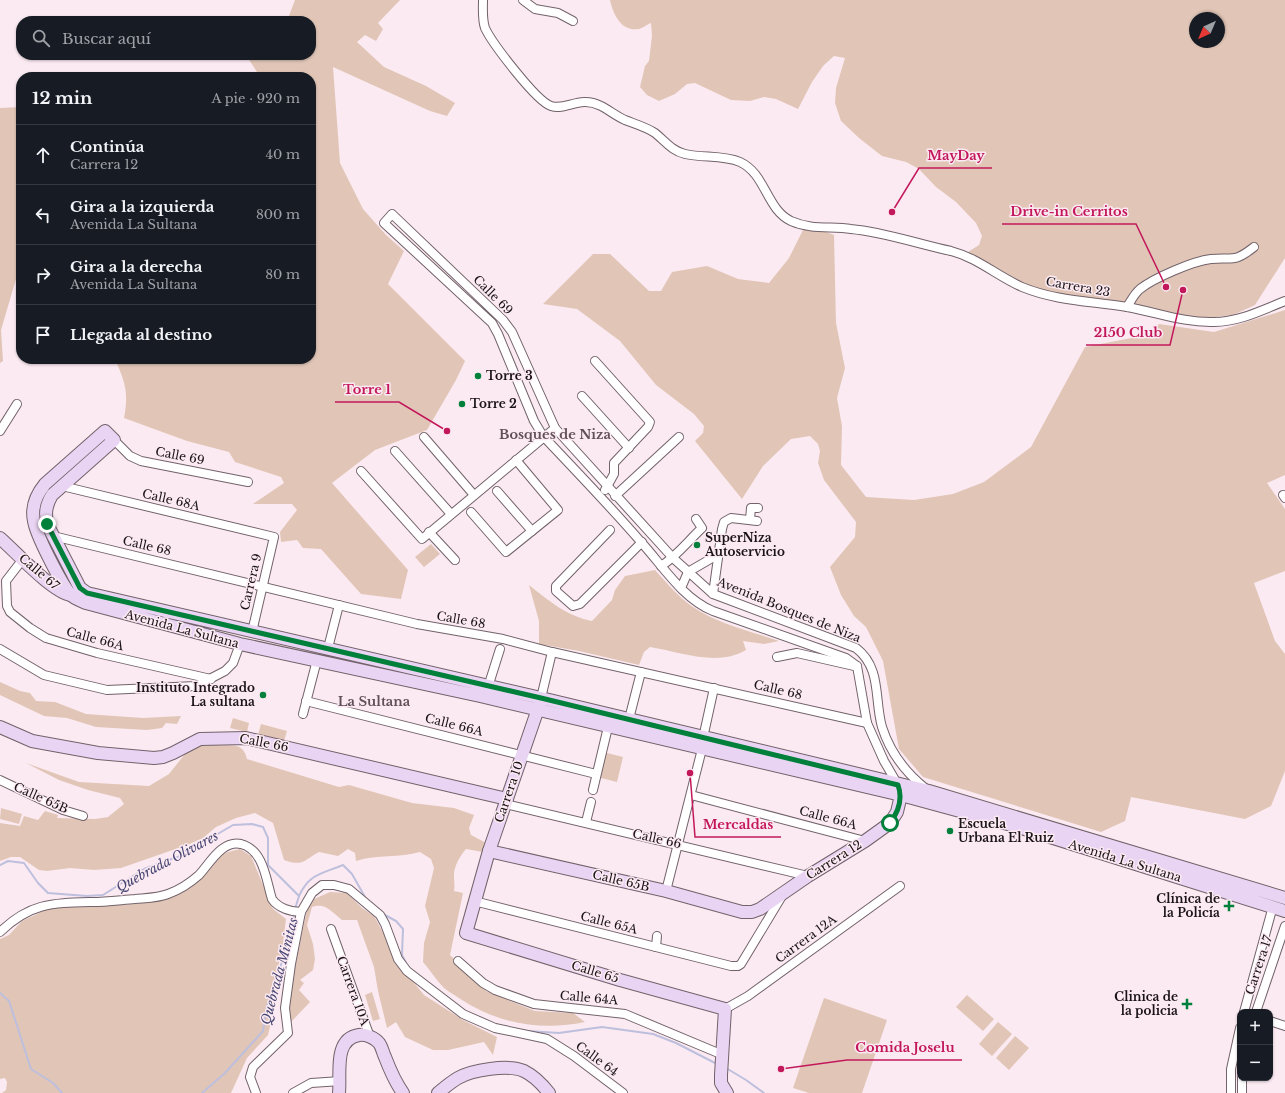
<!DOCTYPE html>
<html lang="es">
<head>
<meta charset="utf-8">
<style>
  :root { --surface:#171b24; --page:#20242c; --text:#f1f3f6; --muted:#9ea1a6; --line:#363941 }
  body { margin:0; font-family:"Libre Baskerville",serif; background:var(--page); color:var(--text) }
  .controls { position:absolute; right:12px; bottom:12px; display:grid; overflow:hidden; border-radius:8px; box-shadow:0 1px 3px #0004 }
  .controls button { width:36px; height:36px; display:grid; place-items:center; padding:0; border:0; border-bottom:1px solid var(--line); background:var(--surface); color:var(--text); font:20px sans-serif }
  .compass { position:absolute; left:1189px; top:12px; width:36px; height:36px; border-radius:50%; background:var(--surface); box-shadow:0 1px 3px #0004; rotate:224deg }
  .stop { position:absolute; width:12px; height:12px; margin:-9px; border:3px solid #00803a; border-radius:50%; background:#fff }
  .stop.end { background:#00803a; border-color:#fff; box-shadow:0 1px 4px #0008 }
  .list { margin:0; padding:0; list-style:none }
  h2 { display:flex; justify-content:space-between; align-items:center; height:52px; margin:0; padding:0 16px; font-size:17px }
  h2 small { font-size:13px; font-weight:400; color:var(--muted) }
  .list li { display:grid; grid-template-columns:26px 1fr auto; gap:12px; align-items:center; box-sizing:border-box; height:60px; padding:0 16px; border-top:1px solid var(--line) }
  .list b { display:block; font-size:15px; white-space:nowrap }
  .list p { margin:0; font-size:13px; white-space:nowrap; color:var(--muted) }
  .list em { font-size:13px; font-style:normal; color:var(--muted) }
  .icon { flex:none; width:22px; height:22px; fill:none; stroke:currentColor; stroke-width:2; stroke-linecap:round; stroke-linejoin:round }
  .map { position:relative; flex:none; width:1285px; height:1093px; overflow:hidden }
  .search { position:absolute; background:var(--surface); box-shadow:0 1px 3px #0004; left:16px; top:16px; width:300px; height:44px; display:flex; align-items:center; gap:10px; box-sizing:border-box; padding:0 14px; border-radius:16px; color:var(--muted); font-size:15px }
  .panel { position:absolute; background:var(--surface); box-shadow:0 1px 3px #0004; left:16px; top:72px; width:300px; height:292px; border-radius:16px }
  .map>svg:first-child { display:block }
  .green { fill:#e1c6b7; fill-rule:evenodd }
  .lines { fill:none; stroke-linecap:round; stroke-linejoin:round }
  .stream { stroke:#bdbfdd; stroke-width:2 }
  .street-casing { stroke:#72626a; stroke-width:10 }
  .secondary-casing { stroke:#72626a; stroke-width:14 }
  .street { stroke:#fff; stroke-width:8 }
  .secondary { stroke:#ead4f3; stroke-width:12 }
  .route { stroke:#00803a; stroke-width:5 }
  .poi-dot { fill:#00803a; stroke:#fceaf2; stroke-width:1.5 }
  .labels { text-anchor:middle; stroke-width:3; stroke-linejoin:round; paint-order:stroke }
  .street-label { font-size:12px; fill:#1a1417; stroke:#fceaf2 }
  .poi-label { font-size:12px; font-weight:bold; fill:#1a1417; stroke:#fceaf2; text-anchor:start }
  .neighbourhood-label { font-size:13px; font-weight:bold; fill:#605058; stroke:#fceaf2 }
  .water-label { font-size:13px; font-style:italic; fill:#464672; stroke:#fceaf2 }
  .leader { fill:none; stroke:#c2185b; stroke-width:1.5 }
  .callout-dot { fill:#c2185b; stroke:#fceaf2; stroke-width:1.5 }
  .callout-label { font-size:13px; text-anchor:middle; font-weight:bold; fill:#c2185b; stroke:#fceaf2; stroke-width:3; stroke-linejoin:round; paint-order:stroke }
</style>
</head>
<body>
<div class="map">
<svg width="1285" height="1093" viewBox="0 0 1285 1093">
  <rect width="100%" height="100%" fill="#fceaf2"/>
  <g class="green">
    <path d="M295,0H400L378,23L383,29L376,41L365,35L357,42L384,67L426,86L455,103L447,116L430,111L333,67L340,163L363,209L386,235L404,251L388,284L465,361L456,380L427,430L375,450L332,483L408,570L401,599L361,594L321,549L303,548L297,540L281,542L280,532L297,510L292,504H253L284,483L281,477L235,462L229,452L187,441L124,418C129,392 125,382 115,359H311V77H286L257,72L246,55H311V21H287Z"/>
    <path d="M610,0H1285V258L1255,305L1233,315L1206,318L1165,315L1075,300L1021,283L990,267L968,252L979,245L982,236L976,223L956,202L936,187L919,169L906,162L882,156L859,138L841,121L835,103L836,88L845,58L834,56L823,66L812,82L798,109L776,99L764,97L750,101L731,100L695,83L687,84L675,94L659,101L647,95L640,87L645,66L649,61L652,36L651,23C648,24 643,28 639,29C621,32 613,14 610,0ZM1195,18H1219V42H1195Z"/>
    <polygon points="21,107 21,262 1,330 3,361 0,363 0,108"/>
    <polygon points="806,224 834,235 836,323 845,368 837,398 842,426 841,465 866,497 914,500 953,494 984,482 1031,447 1085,347 1147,335 1159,324 1214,332 1285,310 1285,475 1267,483 1285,509 1285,571 1254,583 1275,641 1285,654 1285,771 1271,806 1245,819 1131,797 1125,821 1101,832 923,777 899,749 883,661 866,627 854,616 841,595 830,567 855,537 856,522 824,480 818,463 820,451 818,444 810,436 791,439 763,466 742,499 695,441 703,433 704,426 694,414 656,385 620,341 577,309 543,304 593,254 610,254 649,291 661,291 672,272 707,266 738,279 769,283 789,258"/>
    <polygon points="431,544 440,554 424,567 415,557"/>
    <path d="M655,570C667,583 678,597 693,607C718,624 750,631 779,641L764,644L743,641L746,650C717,667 681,652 650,647L644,652L639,665L579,651L539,644V621L529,585C549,601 567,616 592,621L612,600L615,590L625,576Z"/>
    <polygon points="0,682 20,691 30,693 36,701 55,702 86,714 143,718 181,716 177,724 166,723 162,728 147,730 96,727 67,718 44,716 0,695"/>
    <polygon points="233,718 249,723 247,732 230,728"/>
    <polygon points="261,724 287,731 284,741 258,735"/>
    <path d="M217,745C232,746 243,742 247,759L339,787L349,785L412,803L454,808L474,815L469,828L471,835L486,843L483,852L466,849C460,856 454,866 454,875C454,881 455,885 454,891L463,893L450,955L486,991L535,1011L573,1013L585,1022C542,1031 499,1024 462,1000C456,996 449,992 444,988C436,980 430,970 423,962L424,943L430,922L425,906L434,868L431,859L420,852C399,858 378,854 356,861L355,853L348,849L338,856L319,852C304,860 303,867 284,860L273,823L255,813L236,818L216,827L203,838L187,845L121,868L94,870L70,868L47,871L39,870L20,857H11L0,861V823L20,826L24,816L38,820L45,811L58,815L57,818L95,819L108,817L124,804L120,798L88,790L59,780L26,763L79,782L149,786L169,774L185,754L197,746Z"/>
    <polygon points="603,752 623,757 617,782 597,777"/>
    <polygon points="1,808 22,814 19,824 0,819"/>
    <polygon points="240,849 251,856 273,909 286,919 282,951 277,971 278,992 268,1035 247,1058 231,1093 2,1093 6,1090 7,1082 5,1078 0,1079 0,939 9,935 22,921 52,907 136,904 164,897 191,887 219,856 228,852"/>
    <path d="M330,892L347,893L362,908L374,916L403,969L424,995L463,1020L497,1037L493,1055L484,1042L448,1050H433L405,1037L396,1022L387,1028L378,991L374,967L357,920H342C332,912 325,902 312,907L307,925L313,944L315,959L313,970L300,980L304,983L299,990L310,1002L291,1022L289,996L306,914L312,900Z"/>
    <polygon points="372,992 380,1019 373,1021 365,995"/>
    <polygon points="967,995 994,1019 983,1031 956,1007"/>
    <polygon points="824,998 887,1020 862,1093 809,1093 793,1088"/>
    <polygon points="998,1022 1012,1034 992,1056 979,1044"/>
    <polygon points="1015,1036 1029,1048 1009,1070 996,1058"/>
  </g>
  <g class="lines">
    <g class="stream">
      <path d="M0,865L8,861L24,863L38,883L48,893L87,896L103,895L144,869L180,856L233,825L252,824L263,827L268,838V865L299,896C309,874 321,874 343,865L352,874L365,897"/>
      <polyline points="295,909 299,896"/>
      <polyline points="383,914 396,921 403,929 402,955 406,963"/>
      <polyline points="0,993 9,1001 31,1069 53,1083 62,1093"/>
      <polyline points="527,1031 559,1033 602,1027 653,1034 676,1043 717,1064"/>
      <polyline points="726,1068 746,1080 764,1093"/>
      <polyline points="202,1093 225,1073 263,1031 267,1006 285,953 294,914"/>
    </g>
    <defs>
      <g id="street">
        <path d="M483,0C483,9 482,19 485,28C492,43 536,101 551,106C567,111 579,95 601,106C609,110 616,116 625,120C635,124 646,127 655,133C665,141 672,151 685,154C703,158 724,155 740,162C766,174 766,209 791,221C811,230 831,226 851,229C884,232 918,244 951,251C978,258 997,276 1022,287C1056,301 1091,301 1127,307C1156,312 1184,323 1214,322C1239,322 1262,310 1285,301"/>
        <polyline points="523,0 535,9 558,13 573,21"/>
        <path d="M1127,307C1131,301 1134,294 1140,289C1154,278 1193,261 1211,259C1233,257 1234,263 1254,247"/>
        <polyline points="595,361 650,422 648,427 614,463 614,474 605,490"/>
        <polyline points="582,396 629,448"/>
        <polyline points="0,431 17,404"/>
        <polyline points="424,437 474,495"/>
        <polyline points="114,440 130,456 141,461 248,482"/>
        <polyline points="395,451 451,514"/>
        <polyline points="361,471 422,539 555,428"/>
        <polyline points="62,486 274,537 252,632"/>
        <polyline points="497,491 532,531"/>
        <polyline points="1283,495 1285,498"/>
        <polyline points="615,496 679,437"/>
        <polyline points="471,512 506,552 558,510 516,460"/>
        <polyline points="750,519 751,508 758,508"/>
        <polyline points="610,530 556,586 556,591 573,606 580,604 642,542"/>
        <polyline points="429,532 455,560"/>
        <polyline points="53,536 417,624 503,639 552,652 867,723"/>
        <polyline points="23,559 6,581 7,606 10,612 30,628 46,638 97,653 211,679"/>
        <path d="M661,566C677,556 688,541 702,528L696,519"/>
        <polyline points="681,588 688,572 719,554"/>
        <polyline points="713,594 722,529 724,522 731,518 757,521"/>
        <polyline points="328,648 339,605"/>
        <polyline points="0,649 44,675 107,690 196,686 225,671 233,663 240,644"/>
        <polyline points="777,657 797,653 854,666"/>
        <path d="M857,666L846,658L713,611C682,598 663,566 641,542C610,506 576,471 543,436L534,421L498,334L492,323L384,223L392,214L503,320L512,332L555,428L673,558L713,594L856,648C882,668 874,699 882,727C890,752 905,772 925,788"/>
        <polyline points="857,666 867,723 884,761 898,785"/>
        <polyline points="488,687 500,649"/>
        <polyline points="541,698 552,652"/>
        <polyline points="306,701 596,774"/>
        <polyline points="303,714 317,660"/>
        <polyline points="629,719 641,672"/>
        <polyline points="703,738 714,688"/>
        <polyline points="0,780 63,810 83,816"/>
        <polyline points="593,790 608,727"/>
        <polyline points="691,795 865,841"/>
        <polyline points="505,804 808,876"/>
        <polyline points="586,822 591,802"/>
        <polyline points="666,891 702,749"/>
        <polyline points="474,901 731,966 738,966 741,964 782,896"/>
        <polyline points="331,929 370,1037"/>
        <path d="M0,932C30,903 52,903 92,902C106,902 121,900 135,899C145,898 158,898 168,894C179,890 190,883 199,875C210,863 222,840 241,844C264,850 266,880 272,899C278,908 291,912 301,912"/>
        <polyline points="656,947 657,936"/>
        <polyline points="458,961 483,983 495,990 534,1004 625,1014 723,1055"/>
        <polyline points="725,1009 748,996 900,886"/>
        <polyline points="1244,1012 1273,906"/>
        <polyline points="1256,1012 1285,926"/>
        <polyline points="1270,1021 1285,1026"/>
        <polyline points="1242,1078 1242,1093"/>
        <polyline points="256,1093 250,1077 253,1067 288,1033 285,1008 291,964 301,912 312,893 322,885 334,885 349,889 380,915 385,924 398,959 407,971 463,1014 495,1028 547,1039 574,1056 623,1093"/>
        <polyline points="293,1093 311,1083 341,1081"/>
        <polyline points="1231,1093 1231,1069 1240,1028"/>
      </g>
      <g id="secondary">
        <path d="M0,538C16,552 52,592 71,595"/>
        <polyline points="540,703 489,851 466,933 620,980 725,1009 721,1075 721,1083 727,1093"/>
        <polyline points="0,727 32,741 98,753 154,758 163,757 173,753 200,739 246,738 507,799"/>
        <polyline points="489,851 666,891 742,912 752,912 760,909 808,876 865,841 890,823 897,812 901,795"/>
        <path d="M1285,898L929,791L541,698L87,593L80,588L47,524C45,512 46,505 52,495L114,440L105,431L45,484C36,495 31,507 34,521C36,535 61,583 70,594C73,598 81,601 86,603L240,644L480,696L901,795L1015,826L1285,911"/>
        <path d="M339,1093C341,1074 333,1039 359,1035C366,1034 375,1038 379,1043C382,1047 383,1053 385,1057C390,1070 395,1082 403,1093"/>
        <path d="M438,1093C444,1088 451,1082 458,1078C472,1070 508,1064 524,1071C534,1076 542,1084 549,1093"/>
      </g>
    </defs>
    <use href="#street" class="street-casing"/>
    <use href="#secondary" class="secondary-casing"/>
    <use href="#street" class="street"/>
    <use href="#secondary" class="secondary"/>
  </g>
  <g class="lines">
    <path class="route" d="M47,524L80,588L87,593L541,698L898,785C903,799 899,811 890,823"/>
  </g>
  <g class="poi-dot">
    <circle cx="478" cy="376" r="4"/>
    <circle cx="462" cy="404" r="4"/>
    <circle cx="697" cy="545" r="4"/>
    <circle cx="263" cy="695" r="4"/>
    <circle cx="950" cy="831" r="4"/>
    <path d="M1227 900h4v4h4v4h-4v4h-4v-4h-4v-4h4z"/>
    <path d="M1185 998h4v4h4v4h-4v4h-4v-4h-4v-4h4z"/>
  </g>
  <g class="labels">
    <g class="street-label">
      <text transform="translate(1078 287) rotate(10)" y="4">Carrera 23</text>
      <text transform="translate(493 295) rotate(45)" y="4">Calle 69</text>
      <text transform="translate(180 456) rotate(11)" y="4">Calle 69</text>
      <text transform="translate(171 500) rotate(13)" y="4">Calle 68A</text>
      <text transform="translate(147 546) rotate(13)" y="4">Calle 68</text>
      <text transform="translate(39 572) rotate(40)" y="4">Calle 67</text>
      <text transform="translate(251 582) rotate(-77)" y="4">Carrera 9</text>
      <text transform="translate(789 610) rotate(22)" y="4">Avenida Bosques de Niza</text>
      <text transform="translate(461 620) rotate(10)" y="4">Calle 68</text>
      <text transform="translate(182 629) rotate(15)" y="4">Avenida La Sultana</text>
      <text transform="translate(95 639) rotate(15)" y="4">Calle 66A</text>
      <text transform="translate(778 690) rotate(13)" y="4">Calle 68</text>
      <text transform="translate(454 725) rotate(14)" y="4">Calle 66A</text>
      <text transform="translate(264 743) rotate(11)" y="4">Calle 66</text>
      <text transform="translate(509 792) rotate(-71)" y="4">Carrera 10</text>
      <text transform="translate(41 798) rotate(24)" y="4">Calle 65B</text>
      <text transform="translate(828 818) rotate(15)" y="4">Calle 66A</text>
      <text transform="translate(657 839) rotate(13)" y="4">Calle 66</text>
      <text transform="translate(834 860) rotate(-32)" y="4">Carrera 12</text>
      <text transform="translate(1125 861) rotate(17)" y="4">Avenida La Sultana</text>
      <text transform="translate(621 881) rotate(13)" y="4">Calle 65B</text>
      <text transform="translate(609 923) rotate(14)" y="4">Calle 65A</text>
      <text transform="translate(806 939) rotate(-36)" y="4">Carrera 12A</text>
      <text transform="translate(1259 965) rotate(-72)" y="4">Carrera 17</text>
      <text transform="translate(595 972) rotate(17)" y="4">Calle 65</text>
      <text transform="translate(353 991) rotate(70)" y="4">Carrera 10A</text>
      <text transform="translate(589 998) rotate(5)" y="4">Calle 64A</text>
      <text transform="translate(597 1059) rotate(36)" y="4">Calle 64</text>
    </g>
    <g class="poi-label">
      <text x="486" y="380">Torre 3</text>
      <text x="470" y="408">Torre 2</text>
      <text x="705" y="542">SuperNiza<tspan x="705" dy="14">Autoservicio</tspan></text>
      <text x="255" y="692" text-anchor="end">Instituto Integrado<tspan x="255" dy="14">La sultana</tspan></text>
      <text x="958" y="828">Escuela<tspan x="958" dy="14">Urbana El Ruiz</tspan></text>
      <text x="1220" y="903" text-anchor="end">Clínica de<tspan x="1220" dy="14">la Policía</tspan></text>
      <text x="1178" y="1001" text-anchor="end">Clinica de<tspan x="1178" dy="14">la policia</tspan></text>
    </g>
    <g class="neighbourhood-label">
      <text x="555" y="439">Bosques de Niza</text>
      <text x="374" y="706">La Sultana</text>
    </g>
    <g class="water-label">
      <text transform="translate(167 861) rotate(-28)" y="5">Quebrada Olivares</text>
      <text transform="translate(279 971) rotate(-75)" y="5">Quebrada Minitas</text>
    </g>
  </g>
  <path class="leader" d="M892 212L919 168H992M1166 287L1136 224H1002M1183 290L1170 345H1086M447 431L399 402H335M690 773L695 837H781M781 1069L847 1060H962"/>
  <g class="callout-dot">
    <circle cx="892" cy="212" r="4"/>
    <circle cx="1166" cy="287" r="4"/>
    <circle cx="1183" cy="290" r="4"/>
    <circle cx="447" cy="431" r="4"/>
    <circle cx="690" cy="773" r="4"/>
    <circle cx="781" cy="1069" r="4"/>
  </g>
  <g class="callout-label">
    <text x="956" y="160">MayDay</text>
    <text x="1069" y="216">Drive-in Cerritos</text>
    <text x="1128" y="337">2150 Club</text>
    <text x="367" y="394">Torre 1</text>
    <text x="738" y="829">Mercaldas</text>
    <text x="905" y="1052">Comida Joselu</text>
  </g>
</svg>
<div class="controls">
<button>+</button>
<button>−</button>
</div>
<svg class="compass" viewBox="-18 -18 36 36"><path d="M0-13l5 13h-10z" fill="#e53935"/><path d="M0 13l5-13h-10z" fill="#9ea1a6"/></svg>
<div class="stop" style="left:890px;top:823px"></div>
<div class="stop end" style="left:47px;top:524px"></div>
<div class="search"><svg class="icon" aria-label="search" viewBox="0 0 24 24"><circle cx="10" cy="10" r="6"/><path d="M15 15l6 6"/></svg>Buscar aquí</div>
<section class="panel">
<h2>12 min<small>A pie · 920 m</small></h2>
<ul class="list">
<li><svg class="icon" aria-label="ahead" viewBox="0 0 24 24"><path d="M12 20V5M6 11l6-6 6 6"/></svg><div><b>Continúa</b><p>Carrera 12</p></div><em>40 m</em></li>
<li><svg class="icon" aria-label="left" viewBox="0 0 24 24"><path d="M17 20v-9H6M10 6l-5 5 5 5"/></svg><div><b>Gira a la izquierda</b><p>Avenida La Sultana</p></div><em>800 m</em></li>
<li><svg class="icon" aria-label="right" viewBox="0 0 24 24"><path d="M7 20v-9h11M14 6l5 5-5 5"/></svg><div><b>Gira a la derecha</b><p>Avenida La Sultana</p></div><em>80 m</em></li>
<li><svg class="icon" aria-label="arrive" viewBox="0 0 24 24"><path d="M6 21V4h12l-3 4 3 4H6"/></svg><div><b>Llegada al destino</b></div></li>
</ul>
</section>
</div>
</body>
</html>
